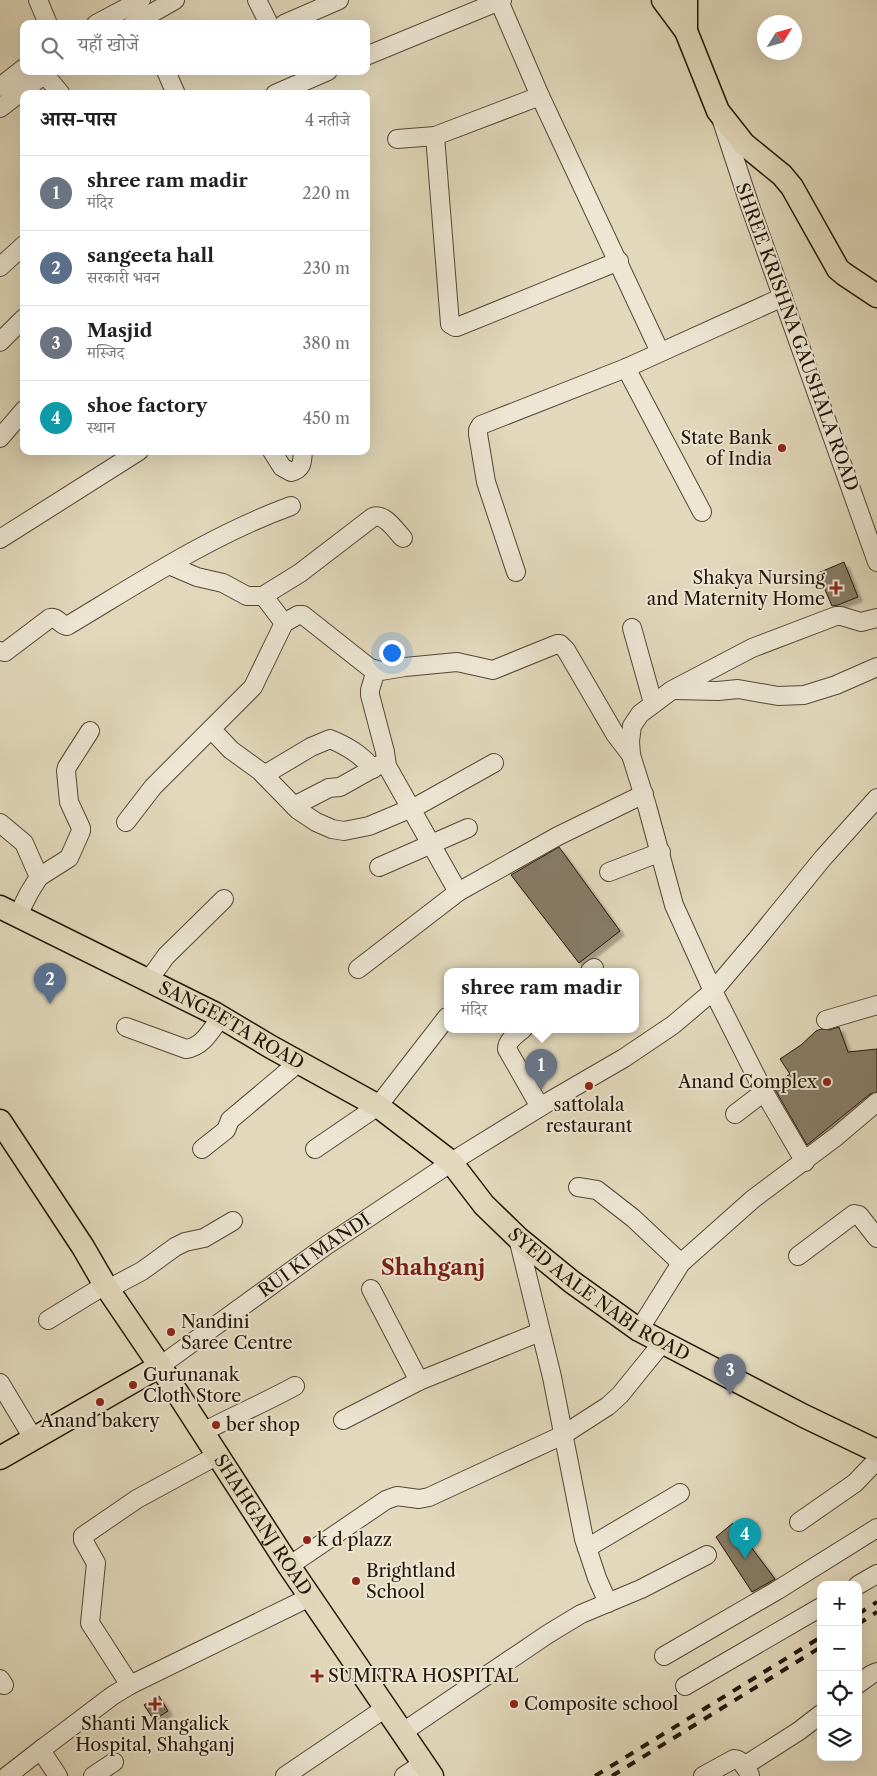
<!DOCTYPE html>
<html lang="hi">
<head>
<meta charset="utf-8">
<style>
  :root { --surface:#fff; --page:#f6f6f6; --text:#202124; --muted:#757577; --line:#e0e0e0; --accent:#0b8043 }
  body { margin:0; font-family:"Libre Caslon Text","Noto Serif Devanagari",serif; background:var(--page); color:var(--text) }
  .controls { position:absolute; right:15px; bottom:15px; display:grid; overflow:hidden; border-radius:10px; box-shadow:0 5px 20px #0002 }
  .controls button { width:45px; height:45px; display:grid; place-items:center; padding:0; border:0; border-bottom:1px solid var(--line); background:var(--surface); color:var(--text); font:25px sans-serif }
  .compass { position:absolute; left:757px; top:15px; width:45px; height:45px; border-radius:50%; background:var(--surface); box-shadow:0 5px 20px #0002; rotate:53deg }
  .you { position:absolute; left:391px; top:652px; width:18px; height:18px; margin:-12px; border:4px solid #fff; border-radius:50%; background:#1a73e8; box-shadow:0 0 0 8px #1a73e833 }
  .badge { display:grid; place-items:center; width:32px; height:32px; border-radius:50%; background:var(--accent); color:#fff; font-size:16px; font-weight:700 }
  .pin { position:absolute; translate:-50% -41px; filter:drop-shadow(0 1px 2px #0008) }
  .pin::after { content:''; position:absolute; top:26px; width:18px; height:15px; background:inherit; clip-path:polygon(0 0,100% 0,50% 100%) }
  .popup { position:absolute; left:444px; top:968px; width:195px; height:65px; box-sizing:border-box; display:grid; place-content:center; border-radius:10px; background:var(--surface); filter:drop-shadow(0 1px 4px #0005); font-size:16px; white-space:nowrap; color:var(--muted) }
  .popup b { font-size:19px; color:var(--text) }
  .popup::after { content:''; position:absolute; left:50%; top:100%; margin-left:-10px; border:10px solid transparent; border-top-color:var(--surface) }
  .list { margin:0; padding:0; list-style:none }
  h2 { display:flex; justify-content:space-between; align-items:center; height:65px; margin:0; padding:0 20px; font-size:21px }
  h2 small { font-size:16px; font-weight:400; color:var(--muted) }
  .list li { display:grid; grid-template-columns:32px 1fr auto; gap:15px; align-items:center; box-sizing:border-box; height:75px; padding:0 20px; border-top:1px solid var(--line) }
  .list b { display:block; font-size:19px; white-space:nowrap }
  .list p { margin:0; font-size:16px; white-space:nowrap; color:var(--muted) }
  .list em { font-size:16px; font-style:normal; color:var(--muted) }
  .icon { flex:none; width:28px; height:28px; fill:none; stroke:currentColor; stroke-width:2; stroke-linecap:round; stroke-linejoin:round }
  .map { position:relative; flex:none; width:877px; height:1776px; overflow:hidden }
  .search { position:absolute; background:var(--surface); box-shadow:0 5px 20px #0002; left:20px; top:20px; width:350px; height:55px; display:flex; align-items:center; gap:12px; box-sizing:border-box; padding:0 18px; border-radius:10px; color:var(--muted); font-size:19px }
  .panel { position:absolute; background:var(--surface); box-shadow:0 5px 20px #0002; left:20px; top:90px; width:350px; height:365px; border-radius:10px }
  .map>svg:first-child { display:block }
  .building { fill:#877b66; stroke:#251609; filter:url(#shadow) }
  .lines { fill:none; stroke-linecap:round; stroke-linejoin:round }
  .minor-casing { stroke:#544736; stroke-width:20 }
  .major-casing { stroke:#251609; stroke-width:25 }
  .minor { stroke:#ece6d3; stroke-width:18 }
  .major { stroke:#e2d9bc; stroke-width:22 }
  .rail { stroke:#251609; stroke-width:4; stroke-dasharray:9 9; stroke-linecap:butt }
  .poi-dot { fill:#8f2418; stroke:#ece6d3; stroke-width:2 }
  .labels { text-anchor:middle; stroke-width:4; stroke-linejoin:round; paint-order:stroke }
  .street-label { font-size:18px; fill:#251609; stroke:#ece6d3 }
  .poi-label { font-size:18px; fill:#251609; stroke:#ece6d3; text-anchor:start }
  .district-label { font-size:22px; font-weight:bold; fill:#7a1f14; stroke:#ece6d3 }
</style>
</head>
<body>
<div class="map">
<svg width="877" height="1776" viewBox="0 0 877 1776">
  <defs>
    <filter id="shadow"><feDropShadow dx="4.5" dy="4.5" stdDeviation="1" flood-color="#0004"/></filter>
  </defs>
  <rect width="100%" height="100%" fill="#e2d9bc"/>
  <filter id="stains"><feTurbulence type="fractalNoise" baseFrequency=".004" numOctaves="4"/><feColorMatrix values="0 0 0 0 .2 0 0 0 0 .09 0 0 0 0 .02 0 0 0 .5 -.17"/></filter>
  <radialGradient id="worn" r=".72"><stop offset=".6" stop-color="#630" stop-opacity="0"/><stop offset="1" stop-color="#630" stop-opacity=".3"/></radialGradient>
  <g class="building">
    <polygon points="844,562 858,597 838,605 832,606 818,573"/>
    <polygon points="559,847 620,931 579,963 511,875"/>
    <polygon points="839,1027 848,1052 877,1049 877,1092 870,1094 807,1145 773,1086 790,1074 780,1059 801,1045 816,1031 821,1029 829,1030"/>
    <polygon points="733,1523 775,1579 752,1592 716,1537"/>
    <polygon points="159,1696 168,1711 154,1720 144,1705"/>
  </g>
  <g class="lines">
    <defs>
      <g id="minor">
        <polyline points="38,0 48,24"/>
        <polyline points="257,0 269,24"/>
        <polyline points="499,1 540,96 660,352"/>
        <polyline points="96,24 141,0"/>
        <polyline points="133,24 175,0"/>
        <polyline points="284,24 339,0"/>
        <polyline points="366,56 502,0"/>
        <polyline points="42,71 61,94"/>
        <polyline points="166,71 176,94"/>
        <polyline points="0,87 24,68"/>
        <polyline points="275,94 328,71"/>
        <polyline points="540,96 435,136 450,324 455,327 457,327 619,261"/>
        <polyline points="0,108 49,71"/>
        <polyline points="722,121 750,206 877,562"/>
        <polyline points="397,139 435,136"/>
        <polyline points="0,267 24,245"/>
        <polyline points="0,342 24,318"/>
        <polyline points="626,368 702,512"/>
        <polyline points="0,438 24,410"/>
        <path d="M272,451L282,467L291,472C303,469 302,462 303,451"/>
        <polyline points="0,539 139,451"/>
        <polyline points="169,565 197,577 223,583 247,596 265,596"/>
        <polyline points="516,572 486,482 478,434 478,430 481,425 626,368 783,297"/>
        <polyline points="284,623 298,615 303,615 370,668 381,671 405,667 457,662 493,670 557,644 560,644 566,650 615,734 631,755"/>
        <polyline points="632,628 653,703"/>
        <path d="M0,651L5,652L50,618C57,616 60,625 67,626C139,583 211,535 291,506"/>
        <polyline points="376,670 370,690 370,695 385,752 387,766 458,892"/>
        <polyline points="674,690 718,691 738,689 778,696 804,695 836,685 877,667"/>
        <polyline points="212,730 231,750 260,771 298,810 316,822 332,829 344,831 369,826 419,805 494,763"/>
        <path d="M264,775L311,747L330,739C347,746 361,754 373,769"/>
        <polyline points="294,806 329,788 340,787 381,764"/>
        <path d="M126,822L153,787L253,687L284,623L265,598L266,594L300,573L373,517C385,513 395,530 403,538"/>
        <polyline points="0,823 24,843 39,877 29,893 18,915"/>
        <polyline points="379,867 468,828"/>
        <polyline points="609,872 661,852"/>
        <polyline points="39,877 69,858 81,831 81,828 69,802 66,771 67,767 90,731"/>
        <polyline points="358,969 458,892 558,836 644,794"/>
        <polyline points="590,971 594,968"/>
        <polyline points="148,981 166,956 224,899"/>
        <polyline points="826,1020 877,1005"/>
        <path d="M126,1027L186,1049C203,1047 211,1030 221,1017"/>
        <path d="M523,1029C517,1034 507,1040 507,1049L540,1107"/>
        <polyline points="735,1114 764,1092"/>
        <polyline points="202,1149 226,1130 230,1120 299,1062"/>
        <polyline points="315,1149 378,1106 447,1017"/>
        <polyline points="805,1162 764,1092 713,991 674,905 647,806 631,755 630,741 632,726 640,714 672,690 752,648 836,616 841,616 861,622 877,618"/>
        <polyline points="578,1187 597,1190 633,1218 681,1263"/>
        <polyline points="518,1238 552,1377 584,1539 597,1578 608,1603"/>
        <polyline points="798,1256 854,1214 859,1215 877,1238"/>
        <polyline points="108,1289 142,1271 175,1247 185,1242 204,1238 233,1221"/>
        <polyline points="371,1289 419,1381"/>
        <polyline points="48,1320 105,1285"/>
        <polyline points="639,1330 681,1263 753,1199 837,1136 877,1102"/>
        <path id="s1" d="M160,1366L327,1245L365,1220L461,1156L550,1101L624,1058L673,1025L713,991L757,939L823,858L877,798"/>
        <polyline points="0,1383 33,1438"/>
        <polyline points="343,1420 419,1381 540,1332"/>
        <path d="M203,1432C233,1416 264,1403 295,1386"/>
        <polyline points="799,1522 855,1483 877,1460"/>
        <polyline points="587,1548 680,1493"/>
        <polyline points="289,1566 386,1500 397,1496 419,1499 429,1497 563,1435 608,1406 620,1395 663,1342"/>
        <polyline points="858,1585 877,1574"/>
        <polyline points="664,1656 776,1591 877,1528"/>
        <polyline points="0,1679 4,1685"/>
        <polyline points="858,1684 872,1674 877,1672"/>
        <polyline points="130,1685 90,1623 96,1563 83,1540 83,1536 137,1499 218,1455"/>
        <polyline points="685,1686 821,1607"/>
        <polyline points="403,1732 548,1634 581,1614 641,1589 707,1555"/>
        <polyline points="744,1766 799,1731 821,1714"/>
        <polyline points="7,1776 43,1748"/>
        <polyline points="58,1776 42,1752 42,1749 112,1696 130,1685 310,1597"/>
        <polyline points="93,1776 114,1762"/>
        <polyline points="285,1776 387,1707"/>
        <polyline points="404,1776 424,1763"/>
        <path d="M703,1776L734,1759C742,1759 746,1769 750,1775"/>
      </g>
      <g id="major">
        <polyline points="663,0 686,31 718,111 744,144 782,175 792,187 838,269 844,274 877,296"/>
        <polyline points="686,31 686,0"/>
        <path id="s2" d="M0,907L214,1013L271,1047L378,1106L451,1162L484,1205L518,1238L572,1282L639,1330L804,1416L877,1451"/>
        <path id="s3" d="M0,1121L83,1247L105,1285L160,1366L289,1566L432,1776"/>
        <polyline points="0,1458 160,1366"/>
      </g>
    </defs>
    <use href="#minor" class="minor-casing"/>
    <use href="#major" class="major-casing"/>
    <use href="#minor" class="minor"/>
    <use href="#major" class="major"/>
    <g class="rail">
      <polyline points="858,1614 877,1602"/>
      <polyline points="858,1624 877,1612"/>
      <polyline points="595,1776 821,1637"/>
      <polyline points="612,1776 821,1647"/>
    </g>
  </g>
  <g class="poi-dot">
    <circle cx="782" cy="448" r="5"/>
    <path d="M833.5 580.5h5v5h5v5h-5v5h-5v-5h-5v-5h5z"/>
    <circle cx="827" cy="1082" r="5"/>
    <circle cx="589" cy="1086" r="5"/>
    <circle cx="171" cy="1332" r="5"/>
    <circle cx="133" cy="1385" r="5"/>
    <circle cx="100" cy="1402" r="5"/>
    <circle cx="216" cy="1425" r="5"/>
    <circle cx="307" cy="1540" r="5"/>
    <circle cx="356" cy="1581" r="5"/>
    <path d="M314.5 1668.5h5v5h5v5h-5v5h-5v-5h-5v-5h5z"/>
    <path d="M152.5 1696.5h5v5h5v5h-5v5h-5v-5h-5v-5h5z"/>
    <circle cx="514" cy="1704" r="5"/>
  </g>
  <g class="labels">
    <g class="street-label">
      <text transform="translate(797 337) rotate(70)" y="6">SHREE KRISHNA GAUSHALA ROAD</text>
      <text dy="6" stroke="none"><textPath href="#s2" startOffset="260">SANGEETA ROAD</textPath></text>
      <text dy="6" stroke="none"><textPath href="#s1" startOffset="190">RUI KI MANDI</textPath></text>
      <text dy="6" stroke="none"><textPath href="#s2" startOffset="720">SYED AALE NABI ROAD</textPath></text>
      <text dy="6" stroke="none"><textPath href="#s3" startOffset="482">SHAHGANJ ROAD</textPath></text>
    </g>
    <g class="poi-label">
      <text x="772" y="444" text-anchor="end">State Bank<tspan x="772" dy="21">of India</tspan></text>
      <text x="825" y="584" text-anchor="end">Shakya Nursing<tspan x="825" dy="21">and Maternity Home</tspan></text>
      <text x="817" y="1088" text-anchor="end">Anand Complex</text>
      <text x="589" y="1111" text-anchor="middle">sattolala<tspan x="589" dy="21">restaurant</tspan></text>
      <text x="181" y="1328">Nandini<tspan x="181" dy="21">Saree Centre</tspan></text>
      <text x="143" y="1381">Gurunanak<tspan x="143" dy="21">Cloth Store</tspan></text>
      <text x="100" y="1427" text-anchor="middle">Anand bakery</text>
      <text x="226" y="1431">ber shop</text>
      <text x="317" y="1546">k d plazz</text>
      <text x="366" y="1577">Brightland<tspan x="366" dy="21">School</tspan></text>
      <text x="328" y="1682">SUMITRA HOSPITAL</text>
      <text x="524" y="1710">Composite school</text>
      <text x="155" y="1730" text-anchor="middle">Shanti Mangalick<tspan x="155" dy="21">Hospital, Shahganj</tspan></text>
    </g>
    <g class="district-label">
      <text x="433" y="1275">Shahganj</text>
    </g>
  </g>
  <rect width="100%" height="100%" filter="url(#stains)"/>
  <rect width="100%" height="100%" fill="url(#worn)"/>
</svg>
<div class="controls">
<button>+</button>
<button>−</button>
<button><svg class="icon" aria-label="locate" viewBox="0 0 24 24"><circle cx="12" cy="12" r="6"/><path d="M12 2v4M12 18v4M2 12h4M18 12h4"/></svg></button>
<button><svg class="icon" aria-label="layers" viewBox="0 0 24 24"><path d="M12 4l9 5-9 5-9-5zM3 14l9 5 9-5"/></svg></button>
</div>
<svg class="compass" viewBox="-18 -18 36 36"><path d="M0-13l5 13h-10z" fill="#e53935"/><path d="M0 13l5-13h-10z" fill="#757577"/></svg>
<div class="you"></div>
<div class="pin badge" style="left:541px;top:1090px;background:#6b7280">1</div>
<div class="popup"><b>shree ram madir</b>मंदिर</div>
<div class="pin badge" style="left:50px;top:1004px;background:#5c6f8a">2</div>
<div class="pin badge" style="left:730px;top:1395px;background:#6b7280">3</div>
<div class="pin badge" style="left:745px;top:1559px;background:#0f9aa8">4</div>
<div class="search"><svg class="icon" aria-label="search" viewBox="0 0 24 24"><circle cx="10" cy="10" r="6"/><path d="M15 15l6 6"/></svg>यहाँ खोजें</div>
<section class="panel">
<h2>आस-पास<small>4 नतीजे</small></h2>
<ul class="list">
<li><span class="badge" style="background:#6b7280">1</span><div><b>shree ram madir</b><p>मंदिर</p></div><em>220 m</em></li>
<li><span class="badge" style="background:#5c6f8a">2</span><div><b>sangeeta hall</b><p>सरकारी भवन</p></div><em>230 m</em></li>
<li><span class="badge" style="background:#6b7280">3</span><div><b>Masjid</b><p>मस्जिद</p></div><em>380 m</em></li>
<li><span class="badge" style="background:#0f9aa8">4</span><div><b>shoe factory</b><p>स्थान</p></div><em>450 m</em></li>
</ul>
</section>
</div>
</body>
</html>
